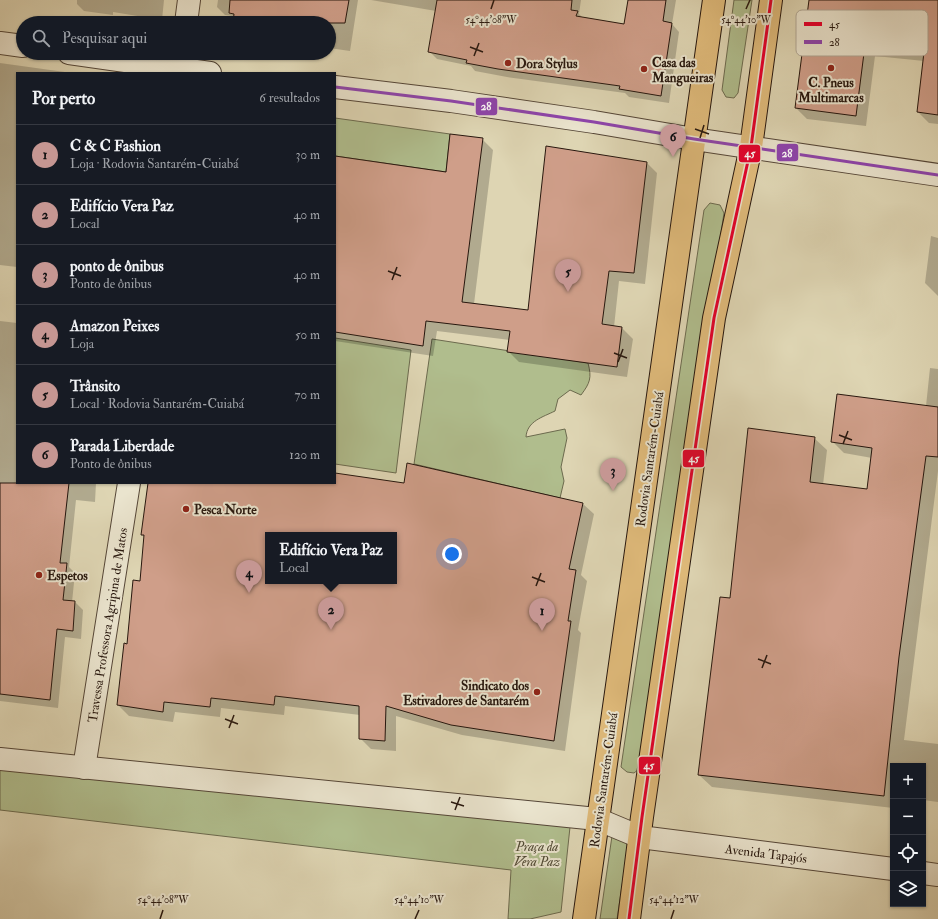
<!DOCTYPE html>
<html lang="pt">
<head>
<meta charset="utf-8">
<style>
  :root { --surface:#171b24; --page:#20242c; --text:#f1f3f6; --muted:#9ea1a6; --line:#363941; --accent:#c59692 }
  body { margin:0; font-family:"IM FELL Double Pica",serif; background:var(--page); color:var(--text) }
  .controls { position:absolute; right:12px; bottom:12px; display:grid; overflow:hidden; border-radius:0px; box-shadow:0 1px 3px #0004 }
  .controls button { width:36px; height:36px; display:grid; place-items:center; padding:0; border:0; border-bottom:1px solid var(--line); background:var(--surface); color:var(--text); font:20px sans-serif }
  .you { position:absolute; left:452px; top:554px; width:14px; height:14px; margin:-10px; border:3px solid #fff; border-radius:50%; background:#1a73e8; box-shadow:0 0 0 6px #1a73e833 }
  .badge { display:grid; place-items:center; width:26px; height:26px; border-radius:50%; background:var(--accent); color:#111; font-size:13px; font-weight:700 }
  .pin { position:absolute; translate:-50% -33px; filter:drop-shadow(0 1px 2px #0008) }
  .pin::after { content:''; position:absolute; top:21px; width:14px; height:12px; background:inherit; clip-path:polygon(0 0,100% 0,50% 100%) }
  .popup { position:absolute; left:265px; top:532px; width:132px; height:52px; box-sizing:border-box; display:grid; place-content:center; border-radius:0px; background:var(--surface); filter:drop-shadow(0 1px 3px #0005); font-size:13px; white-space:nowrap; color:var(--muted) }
  .popup b { font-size:15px; color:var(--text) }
  .popup::after { content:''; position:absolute; left:50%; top:100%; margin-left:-8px; border:8px solid transparent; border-top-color:var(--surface) }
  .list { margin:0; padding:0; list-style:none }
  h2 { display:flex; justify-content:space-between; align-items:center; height:52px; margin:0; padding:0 16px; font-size:17px }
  h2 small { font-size:13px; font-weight:400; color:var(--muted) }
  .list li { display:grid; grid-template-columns:26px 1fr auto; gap:12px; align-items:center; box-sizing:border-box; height:60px; padding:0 16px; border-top:1px solid var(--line) }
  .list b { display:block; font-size:15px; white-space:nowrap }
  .list p { margin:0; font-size:13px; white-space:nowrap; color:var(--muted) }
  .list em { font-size:13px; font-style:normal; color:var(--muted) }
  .icon { flex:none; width:22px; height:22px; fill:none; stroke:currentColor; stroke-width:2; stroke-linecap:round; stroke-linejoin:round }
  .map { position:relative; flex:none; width:938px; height:919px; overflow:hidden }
  .search { position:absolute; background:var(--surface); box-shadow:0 1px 3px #0004; left:16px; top:16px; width:320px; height:44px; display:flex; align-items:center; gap:10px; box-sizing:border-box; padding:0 14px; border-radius:22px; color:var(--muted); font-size:15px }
  .panel { position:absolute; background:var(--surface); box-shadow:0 1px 3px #0004; left:16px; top:72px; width:320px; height:412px; border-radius:0px }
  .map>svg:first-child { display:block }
  .green { fill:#b0bd8d; stroke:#6c6a4e }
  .shadow { fill:#0003; fill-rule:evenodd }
  .building { fill:#cf9e89; stroke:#27170e; fill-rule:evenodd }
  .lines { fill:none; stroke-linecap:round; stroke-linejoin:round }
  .minor-casing { stroke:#554637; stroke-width:24 }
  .tertiary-casing { stroke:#554637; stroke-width:24 }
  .trunk-casing { stroke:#27170e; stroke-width:24 }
  .minor { stroke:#eae4ce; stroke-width:22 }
  .tertiary { stroke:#eae4ce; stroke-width:22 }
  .trunk { stroke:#dfba7a; stroke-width:22 }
  .bus-1-casing { stroke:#eae4ce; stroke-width:6 }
  .bus-2-casing { stroke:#eae4ce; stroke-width:6 }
  .bus-1 { stroke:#e4002b; stroke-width:3 }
  .bus-2 { stroke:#8e44ad; stroke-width:3 }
  .ticks { fill:none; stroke:#27170e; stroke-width:1.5 }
  .poi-dot { fill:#8f2418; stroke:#eae4ce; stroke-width:1.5 }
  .labels { text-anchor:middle; stroke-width:4; stroke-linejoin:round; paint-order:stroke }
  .poi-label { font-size:13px; font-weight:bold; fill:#27170e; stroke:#eae4ce; text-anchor:start }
  .street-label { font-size:13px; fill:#27170e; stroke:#eae4ce }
  .park-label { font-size:13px; font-style:italic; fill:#504934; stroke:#eae4ce }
  .key { fill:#eae4ce; stroke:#b0a694; stroke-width:1 }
  .key-label { font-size:11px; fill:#27170e }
  .ticks-label { font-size:10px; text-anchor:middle; fill:#27170e; stroke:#eae4ce; stroke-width:4; stroke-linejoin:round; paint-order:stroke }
  .line-badge { stroke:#eae4ce; stroke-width:1.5 }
  .badge-label { font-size:11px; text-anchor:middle; font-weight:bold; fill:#fff }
</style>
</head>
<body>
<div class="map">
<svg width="938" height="919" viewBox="0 0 938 919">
  <rect width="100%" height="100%" fill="#ded5b3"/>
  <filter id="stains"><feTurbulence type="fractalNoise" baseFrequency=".005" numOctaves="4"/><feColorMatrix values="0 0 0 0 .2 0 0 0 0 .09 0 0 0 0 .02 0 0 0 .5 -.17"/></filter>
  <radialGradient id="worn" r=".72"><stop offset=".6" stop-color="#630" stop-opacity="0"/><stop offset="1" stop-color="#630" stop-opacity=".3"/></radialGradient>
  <g class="green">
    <polygon points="734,0 752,0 738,93 734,98 726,97 722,90"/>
    <polygon points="335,118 450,134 446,172 335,156"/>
    <polygon points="710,203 720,205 724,213 639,769 634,773 627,772 621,767 704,210"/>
    <polygon points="335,338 411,350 396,473 335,464"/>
    <path d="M432,339L588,363C592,378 590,383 581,395L570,390L558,399L555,411C543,417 527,421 526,437L565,429L567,438L561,467L564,481L560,498L414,464Z"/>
    <polygon points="0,768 570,827 561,912 530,919 508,919 511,870 0,810"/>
    <polygon points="612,836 629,839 617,919 600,919"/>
  </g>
  <g class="shadow">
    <polygon points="77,0 164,0 162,20 113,12 113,15 84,11 77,4"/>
    <polygon points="218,0 358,0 350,51 329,48 329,23 234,23 234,16 225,15 217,7"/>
    <polygon points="371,0 581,0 579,14 584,19 625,25 629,0 676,0 672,24 679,32 669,103 629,97 625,93 507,77 475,71 471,66 437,59 429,51 436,11"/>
    <polygon points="810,0 938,0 938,124 929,123 918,112 924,61 875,56 866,126 807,119 796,108"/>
    <polygon points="0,63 72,73 17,73 17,267 0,265"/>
    <polygon points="482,139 493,150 474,304 528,311 646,162 657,173 645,284 619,281 614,327 622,328 633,339 627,377 519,362 508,351 510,340 437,331 433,356 335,341 335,157 446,174"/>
    <polygon points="931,236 938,238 938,296 925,283"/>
    <polygon points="0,321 17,323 17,483 96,483 95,502 76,500 69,567 75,573 72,602 75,602 83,610 81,639 65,637 58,708 0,701"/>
    <polygon points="930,368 938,369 938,471 904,740 938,744 938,802 923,800 923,766 893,766 893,808 712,787 699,775 731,599 814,438 827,450 823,485 868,490 872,458 844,453 832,441 926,406"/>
    <path d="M335,473L405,484L583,504L594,514L581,575L587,581L578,630L581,633L565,751L462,735L396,716V751L371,749L360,738V715L285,706L284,715L221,708L220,717L175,712L173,722L129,716L118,705L128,645L141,582L145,538L142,535L149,483H335ZM268,535H394V581H268Z"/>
  </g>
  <g class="building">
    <polygon points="230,0 349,0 345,23 303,23 258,17 257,23 233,23 234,14 229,13"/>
    <polygon points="437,0 572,0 571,10 578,11 576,16 624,24 628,0 666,0 663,21 672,23 661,96 619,89 620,86 498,69 466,63 467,60 428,52"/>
    <polygon points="809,0 938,0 938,115 917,112 924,52 865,45 856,116 795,108"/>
    <polygon points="450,134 483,138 462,302 528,310 546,146 647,162 634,273 609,271 602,324 622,327 617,367 507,352 510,331 426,321 423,346 335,332 335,156 446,172"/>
    <polygon points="837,394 938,407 938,457 926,456 899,657 884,796 698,775 720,597 730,598 748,428 815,437 810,482 867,489 872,448 831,442"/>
    <path d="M407,463L583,503L569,569L576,570L568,621H571L554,741L451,725L386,706L385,741L359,739V706L275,696L274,705L211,698L210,707L164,702L163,712L117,705L124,643L127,644L133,580L140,581L144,535H141L148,483H335V473L404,483ZM268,535H394V581H268Z"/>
    <polygon points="0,483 69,483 60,563 67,563 63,600 75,601 73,631 57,629 50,700 0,694"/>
  </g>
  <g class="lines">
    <defs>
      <g id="minor">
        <polyline points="186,23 189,0"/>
        <polyline points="0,43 23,46"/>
        <polyline points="69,53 210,73"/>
        <polyline points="335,87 451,101 594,122 694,139 938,175"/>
        <polyline points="84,768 129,483"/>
        <polyline points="640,837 893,869"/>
        <polyline points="923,873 938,875"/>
      </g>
      <polyline id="tertiary" points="0,759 597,819 640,837"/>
      <g id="trunk">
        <polyline points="584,919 714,0"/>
        <polyline points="629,919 642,817 714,318 751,147 771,0"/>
      </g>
    </defs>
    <use href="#minor" class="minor-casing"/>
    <use href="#tertiary" class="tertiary-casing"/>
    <use href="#trunk" class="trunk-casing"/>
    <use href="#minor" class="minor"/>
    <use href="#tertiary" class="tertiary"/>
    <use href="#trunk" class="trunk"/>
    <defs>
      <polyline id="bus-1" points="629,919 642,817 714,318 751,147 771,0"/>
      <polyline id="bus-2" points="335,87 451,101 594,122 694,139 938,175"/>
    </defs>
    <use href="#bus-1" class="bus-1-casing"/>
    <use href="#bus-2" class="bus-2-casing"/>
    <use href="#bus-1" class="bus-1"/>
    <use href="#bus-2" class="bus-2"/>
  </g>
  <path class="ticks" d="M491,9L494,0M746,9L750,0M470,47L483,52M474,56L479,43M695,129L709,134M700,138L704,125M388,271L401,276M392,280L397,267M614,353L627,358M618,362L623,349M839,435L852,440M843,444L848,431M532,577L545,582M536,586L541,573M758,659L771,664M762,668L767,655M225,719L238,724M229,728L234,715M451,802L464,806M455,810L460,797M160,919L163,910M415,919L419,910M671,919L674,910"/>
  <g class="poi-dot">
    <circle cx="508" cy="63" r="4"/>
    <circle cx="831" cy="68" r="4"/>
    <circle cx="644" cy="69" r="4"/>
    <circle cx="186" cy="509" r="4"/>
    <circle cx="39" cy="575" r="4"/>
    <circle cx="537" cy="692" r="4"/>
  </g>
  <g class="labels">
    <g class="poi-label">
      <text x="652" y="67">Casa das<tspan x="652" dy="15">Mangueiras</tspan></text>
      <text x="516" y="68">Dora Stylus</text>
      <text x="831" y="87" text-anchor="middle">C. Pneus<tspan x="831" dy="15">Multimarcas</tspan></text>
      <text x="194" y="514">Pesca Norte</text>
      <text x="47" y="580">Espetos</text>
      <text x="529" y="690" text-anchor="end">Sindicato dos<tspan x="529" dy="15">Estivadores de Santarém</tspan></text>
    </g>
    <g class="street-label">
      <text transform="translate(649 459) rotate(-82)" y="5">Rodovia Santarém-Cuiabá</text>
      <text transform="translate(107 625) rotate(-81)" y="5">Travessa Professora Agripina de Matos</text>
      <text transform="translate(603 780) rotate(-82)" y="5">Rodovia Santarém-Cuiabá</text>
      <text transform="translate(766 853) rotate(7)" y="5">Avenida Tapajós</text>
    </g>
    <g class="park-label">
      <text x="537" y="851">Praça da<tspan x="537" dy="15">Vera Paz</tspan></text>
    </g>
  </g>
  <rect x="796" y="10" width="132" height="46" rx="6" class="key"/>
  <rect x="804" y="22" width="18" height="4" fill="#e4002b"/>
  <rect x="804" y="40" width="18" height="4" fill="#8e44ad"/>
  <g class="key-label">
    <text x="829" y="28">45</text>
    <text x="829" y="46">28</text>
  </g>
  <g class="ticks-label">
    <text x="491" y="23">54°44'08"W</text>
    <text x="746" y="23">54°44'10"W</text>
    <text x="163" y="903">54°44'08"W</text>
    <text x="419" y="903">54°44'10"W</text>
    <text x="674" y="903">54°44'12"W</text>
  </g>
  <g class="line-badge">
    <rect x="475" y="97" width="23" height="19" rx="4" fill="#8e44ad"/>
    <rect x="776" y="143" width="23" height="19" rx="4" fill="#8e44ad"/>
    <rect x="738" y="144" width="23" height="19" rx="4" fill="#e4002b"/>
    <rect x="682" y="449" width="23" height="19" rx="4" fill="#e4002b"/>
    <rect x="638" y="756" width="23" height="19" rx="4" fill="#e4002b"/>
  </g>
  <g class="badge-label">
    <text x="486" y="110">28</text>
    <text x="787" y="157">28</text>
    <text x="750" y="157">45</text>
    <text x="694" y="462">45</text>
    <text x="649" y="769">45</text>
  </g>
  <rect width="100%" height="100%" filter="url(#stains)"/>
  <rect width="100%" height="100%" fill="url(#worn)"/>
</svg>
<div class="controls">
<button>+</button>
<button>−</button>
<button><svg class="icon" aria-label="locate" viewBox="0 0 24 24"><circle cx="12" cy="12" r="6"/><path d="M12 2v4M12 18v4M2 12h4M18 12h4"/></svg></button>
<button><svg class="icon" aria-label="layers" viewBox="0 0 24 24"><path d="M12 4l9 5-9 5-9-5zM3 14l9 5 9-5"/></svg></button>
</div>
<div class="you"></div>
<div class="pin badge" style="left:542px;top:631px">1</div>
<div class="pin badge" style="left:331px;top:630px">2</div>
<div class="popup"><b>Edifício Vera Paz</b>Local</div>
<div class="pin badge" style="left:613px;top:491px">3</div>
<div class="pin badge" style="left:249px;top:593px">4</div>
<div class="pin badge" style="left:568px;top:292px">5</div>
<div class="pin badge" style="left:673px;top:157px">6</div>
<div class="search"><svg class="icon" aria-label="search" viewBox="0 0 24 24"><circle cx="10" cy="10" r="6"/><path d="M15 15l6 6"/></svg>Pesquisar aqui</div>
<section class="panel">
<h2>Por perto<small>6 resultados</small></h2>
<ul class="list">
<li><span class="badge">1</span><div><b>C &amp; C Fashion</b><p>Loja · Rodovia Santarém-Cuiabá</p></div><em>30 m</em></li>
<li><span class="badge">2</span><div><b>Edifício Vera Paz</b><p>Local</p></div><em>40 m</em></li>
<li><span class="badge">3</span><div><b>ponto de ônibus</b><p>Ponto de ônibus</p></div><em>40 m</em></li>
<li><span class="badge">4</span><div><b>Amazon Peixes</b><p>Loja</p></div><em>50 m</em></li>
<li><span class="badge">5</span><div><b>Trânsito</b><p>Local · Rodovia Santarém-Cuiabá</p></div><em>70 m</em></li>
<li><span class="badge">6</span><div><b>Parada Liberdade</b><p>Ponto de ônibus</p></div><em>120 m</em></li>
</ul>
</section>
</div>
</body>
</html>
